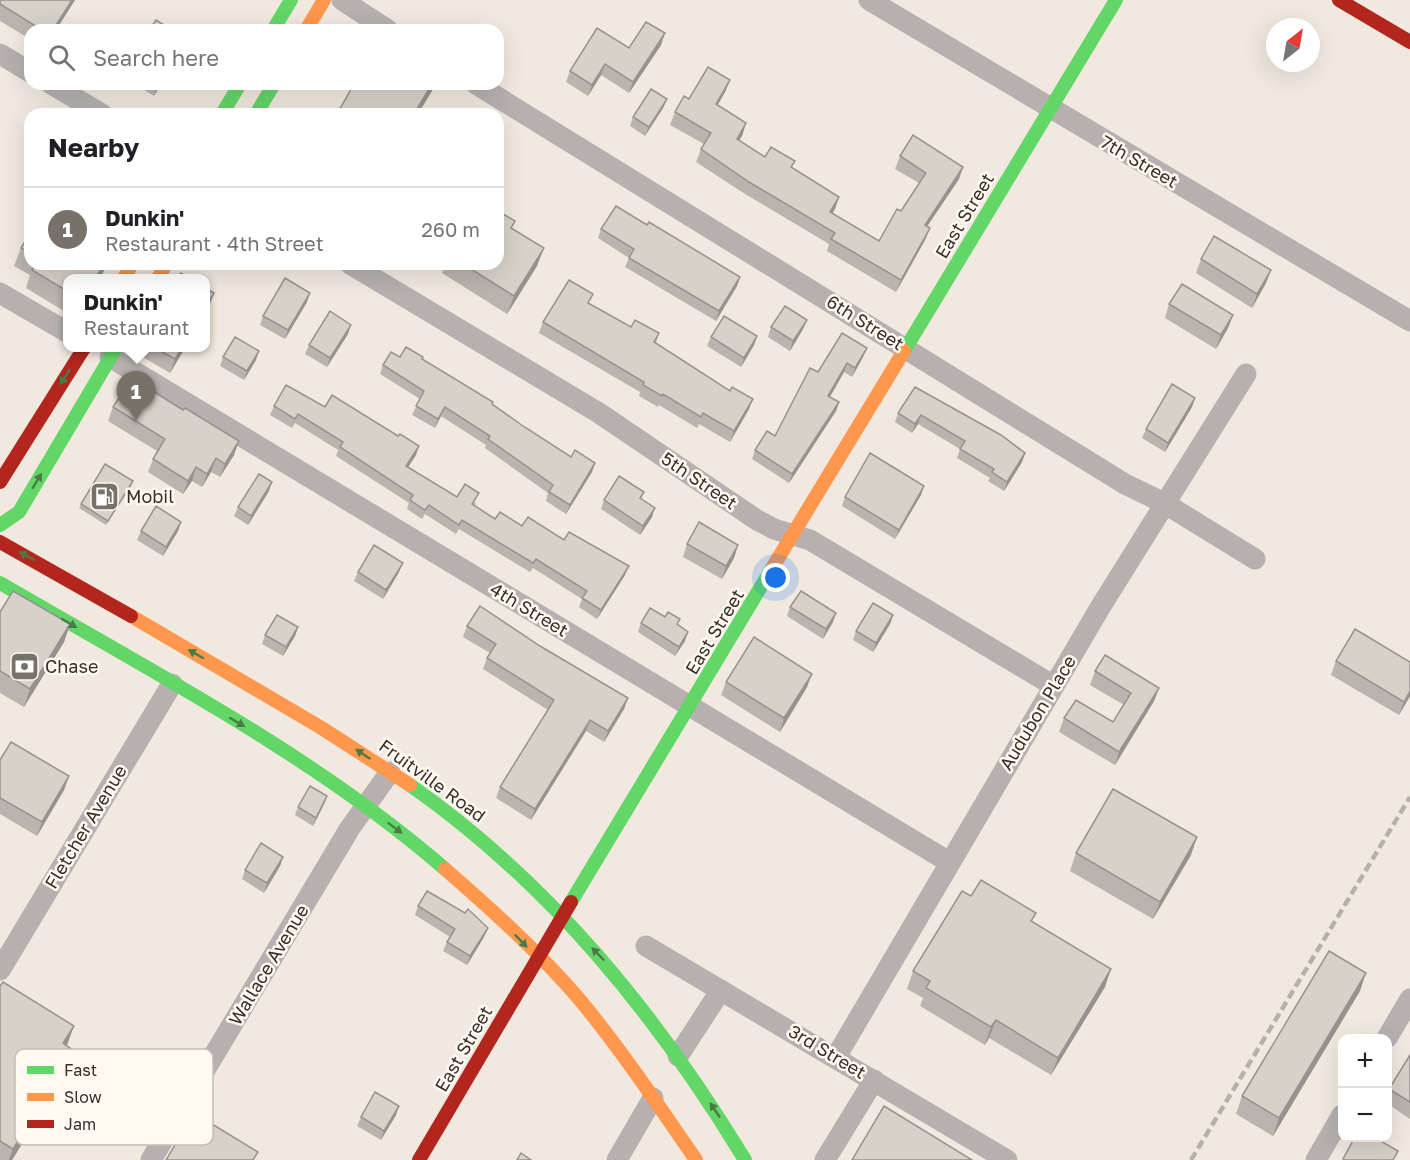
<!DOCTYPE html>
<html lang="en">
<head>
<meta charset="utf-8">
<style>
  :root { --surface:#fff; --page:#f2f2f2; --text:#202124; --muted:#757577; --line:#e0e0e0; --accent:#777169 }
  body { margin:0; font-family:"Golos Text",sans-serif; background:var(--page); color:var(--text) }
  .controls { position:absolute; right:18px; bottom:18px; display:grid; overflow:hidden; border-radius:12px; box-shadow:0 6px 24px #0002 }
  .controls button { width:54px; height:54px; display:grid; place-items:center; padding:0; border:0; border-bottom:2px solid var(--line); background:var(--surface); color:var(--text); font:30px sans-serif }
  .compass { position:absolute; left:1266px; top:18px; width:54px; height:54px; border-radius:50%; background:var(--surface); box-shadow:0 6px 24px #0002; rotate:31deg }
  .you { position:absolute; left:776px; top:578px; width:21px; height:21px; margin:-15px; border:4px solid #fff; border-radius:50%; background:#1a73e8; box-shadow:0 0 0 9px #1a73e833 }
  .badge { display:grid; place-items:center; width:39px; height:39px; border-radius:50%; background:var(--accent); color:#fff; font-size:20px; font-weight:700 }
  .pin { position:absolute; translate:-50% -50px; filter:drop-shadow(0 2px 3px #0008) }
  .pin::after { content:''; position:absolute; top:32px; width:21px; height:18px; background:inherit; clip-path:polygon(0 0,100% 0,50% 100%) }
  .popup { position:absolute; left:63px; top:274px; width:147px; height:78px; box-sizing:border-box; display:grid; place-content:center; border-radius:12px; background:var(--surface); filter:drop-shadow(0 2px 4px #0005); font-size:20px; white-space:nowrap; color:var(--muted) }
  .popup b { font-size:22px; color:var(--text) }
  .popup::after { content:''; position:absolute; left:50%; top:100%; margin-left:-12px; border:12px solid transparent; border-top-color:var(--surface) }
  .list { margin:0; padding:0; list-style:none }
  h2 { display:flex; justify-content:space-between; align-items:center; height:78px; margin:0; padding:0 24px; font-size:26px }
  h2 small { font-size:20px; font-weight:400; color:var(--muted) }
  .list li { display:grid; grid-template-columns:39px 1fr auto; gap:18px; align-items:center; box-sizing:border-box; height:84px; padding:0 24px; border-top:2px solid var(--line) }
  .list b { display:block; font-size:22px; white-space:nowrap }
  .list p { margin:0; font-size:20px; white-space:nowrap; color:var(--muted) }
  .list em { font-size:20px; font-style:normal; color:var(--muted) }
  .icon { flex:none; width:33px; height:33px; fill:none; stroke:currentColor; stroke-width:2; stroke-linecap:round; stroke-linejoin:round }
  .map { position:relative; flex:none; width:1410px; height:1160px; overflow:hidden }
  .search { position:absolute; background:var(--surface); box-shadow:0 6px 24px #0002; left:24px; top:24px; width:480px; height:66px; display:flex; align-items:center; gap:15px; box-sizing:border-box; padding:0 21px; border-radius:18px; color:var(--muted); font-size:22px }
  .panel { position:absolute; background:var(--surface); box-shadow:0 6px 24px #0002; left:24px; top:108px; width:480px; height:162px; border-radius:18px }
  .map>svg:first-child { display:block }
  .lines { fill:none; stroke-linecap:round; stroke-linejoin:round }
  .street { stroke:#b6b1b0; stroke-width:21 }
  .fast { stroke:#63d668; stroke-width:14 }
  .slow { stroke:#ff974d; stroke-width:14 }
  .jam { stroke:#b3261e; stroke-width:14 }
  .rail { stroke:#b5b0ac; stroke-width:4.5; stroke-dasharray:9 4.5; stroke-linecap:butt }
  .wall { fill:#bab4ae }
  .shaded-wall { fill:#97928d }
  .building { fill:#d8d1ca; stroke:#97928d; stroke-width:1.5 }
  .oneway { fill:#4a7b46 }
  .labels { text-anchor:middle; stroke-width:5; stroke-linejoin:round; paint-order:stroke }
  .street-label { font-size:18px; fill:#36312a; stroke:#fef9f1 }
  .poi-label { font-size:18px; fill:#36312a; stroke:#fef9f1; text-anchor:start }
  .key { fill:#fef9f1; stroke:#c2bdb5; stroke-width:1.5 }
  .key-label { font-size:16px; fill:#36312a }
</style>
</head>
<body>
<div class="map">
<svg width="1410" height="1160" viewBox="0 0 1410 1160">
  <rect width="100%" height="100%" fill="#f1e9df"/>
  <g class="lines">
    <g class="street">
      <polyline points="342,0 388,30"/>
      <polyline points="869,0 1410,321"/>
      <polyline points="0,54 30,72"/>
      <polyline points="51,84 102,114"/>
      <polyline points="476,84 1125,484 1164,503 1255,559"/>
      <polyline points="350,264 599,413 757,520 774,529 810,540 1054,686"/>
      <polyline points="0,293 67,332"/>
      <polyline points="110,357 949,862"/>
      <polyline points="646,946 1007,1160"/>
      <polyline points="0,970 172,684"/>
      <polyline points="1387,1038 1410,999"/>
      <polyline points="678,1056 721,990"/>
      <polyline points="836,1057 1101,606 1246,374"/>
      <polyline points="151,1160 350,828 390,772"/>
      <polyline points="617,1160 653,1098"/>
      <polyline points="825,1160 874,1080"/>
      <polyline points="1316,1160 1342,1115"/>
    </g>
    <g class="fast">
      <polyline points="273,30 291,0"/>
      <polyline points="222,114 240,84"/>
      <polyline points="256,114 274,84"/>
      <polyline points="904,351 1116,0"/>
      <polyline points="0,525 19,512 116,348"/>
      <path d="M0,583C149,670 315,756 445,869"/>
      <path d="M410,785C550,883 657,1015 745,1160"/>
      <polyline points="571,902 774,565"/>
    </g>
    <g class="slow">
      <polyline points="306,30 324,0"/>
      <polyline points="124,278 132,264"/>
      <polyline points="158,278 166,264"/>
      <polyline points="774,565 904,351"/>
      <polyline points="131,616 320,727 410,785"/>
      <path d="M445,869C492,910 540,953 580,1000C622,1051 659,1106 696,1160"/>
    </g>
    <g class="jam">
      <polyline points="1339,0 1410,42"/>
      <polyline points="0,482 84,348"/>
      <polyline points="0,542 131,616"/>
      <polyline points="419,1160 571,902"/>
    </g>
    <polyline class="rail" points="1191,1160 1410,797"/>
  </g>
  <g class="wall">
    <polygon points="0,0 75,0 56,30 30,30 30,39 0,21"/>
    <polygon points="661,45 629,93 601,75 588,96 566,82 570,71 629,48"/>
    <polygon points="730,80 725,92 718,105 746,123 742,136 739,140 765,157 792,168 839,197 832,213 879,241 901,211 919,183 895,169 900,156 959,179 927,226 930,228 925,240 896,292 827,251 829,244 745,194 696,162 701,149 704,144 670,125 675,112 689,99"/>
    <polygon points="134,84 161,84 154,96"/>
    <polygon points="667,99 663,108 645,136 630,126 633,117"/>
    <polygon points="647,225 740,277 737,286 716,321 625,267 629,258 598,238 601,229"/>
    <polygon points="512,228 537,266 507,314 442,273 445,264 498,264"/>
    <polygon points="30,233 30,264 108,264 99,279 67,279 67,313 26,288 30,275 14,266 21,248"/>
    <polygon points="1201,259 1271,270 1266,283 1252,308 1196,273"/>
    <polygon points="307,302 285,339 260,325 263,316"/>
    <polygon points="590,304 631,327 659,333 656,343 749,409 730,442 699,424 697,428 659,405 658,407 639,396 640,392 539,333 543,322"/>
    <polygon points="1169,304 1233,315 1228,328 1216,349 1165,318"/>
    <polygon points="807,320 803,329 790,351 768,337 771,327"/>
    <polygon points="348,334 327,367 305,354 309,345"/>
    <polygon points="757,336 754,345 741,367 707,346 711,337"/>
    <polygon points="138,348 185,348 170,373 136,353"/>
    <polygon points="867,348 863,357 852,377 844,372 830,397 839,402 836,411 789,483 752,459 755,450 775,436 818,372"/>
    <polygon points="223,357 256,360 244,380 220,366"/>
    <polygon points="400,357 422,360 493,402 492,404 523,426 592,472 566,514 546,501 548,493 485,448 486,445 441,416 435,428 412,415 420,399 380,374 383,365"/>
    <polygon points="915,387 1025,453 1022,462 1004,491 988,481 990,478 957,458 960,449 918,424 912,433 895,422 898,413"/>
    <polygon points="274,406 325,407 416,455 408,467 457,497 476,503 474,506 495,519 522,526 564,540 625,575 597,619 579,607 582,599 533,568 530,572 459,529 456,534 425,514 422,519 407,509 409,503 336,456 338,450 295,423 292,428 270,415"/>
    <polygon points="113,407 234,455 220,477 211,472 202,487 192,481 183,494 148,472 153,459 157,451 108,421"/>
    <polygon points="1192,407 1165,452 1142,438 1146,429"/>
    <polygon points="131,486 106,525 79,508 81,504"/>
    <polygon points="269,491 248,525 234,516 238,507"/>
    <polygon points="644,492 641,499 652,517 640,535 601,509 604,500"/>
    <polygon points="921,495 895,539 842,506 845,497"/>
    <polygon points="181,522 178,531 163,556 137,540 141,531"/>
    <polygon points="687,544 738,545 734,558 722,579 683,557"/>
    <polygon points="358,572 399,572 383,599 354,581"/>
    <polygon points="790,607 833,622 823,639 787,616"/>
    <polygon points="0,612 70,624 64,642 24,707 0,693"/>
    <polygon points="893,615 890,624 873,652 853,640 856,631"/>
    <polygon points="641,623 678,625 685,641 675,656 638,632"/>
    <polygon points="467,626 540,646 628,698 624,709 604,742 586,731 531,820 496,798 500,787 548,710 483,669 487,658 490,653 463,637"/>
    <polygon points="298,627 295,636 283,656 262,644 265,635"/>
    <polygon points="1336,661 1410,662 1410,696 1399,715 1331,675"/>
    <polygon points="1095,671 1159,688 1154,701 1115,765 1059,732 1064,718 1113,722 1124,705 1090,685"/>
    <polygon points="726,682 807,687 780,732 721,695"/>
    <polygon points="0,760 69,776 64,790 37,836 0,814"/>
    <polygon points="327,796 324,804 313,826 295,815 298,807"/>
    <polygon points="1076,853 1191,855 1153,919 1070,871"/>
    <polygon points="283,857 280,866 264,893 242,879 245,870"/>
    <polygon points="971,896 1033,922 1105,987 1051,1075 989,1038 985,1045 920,1006 923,998 907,989 913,971"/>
    <polygon points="418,906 484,937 467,965 443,951 447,942 450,937 415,915"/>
    <polygon points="0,986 66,1045 66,1073 12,1160 0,1160"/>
    <polygon points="1360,991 1273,1136 1236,1114 1242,1096"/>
    <polygon points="1410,1055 1410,1119 1388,1104 1388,1093 1389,1089"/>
    <polygon points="396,1115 381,1140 357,1126 361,1117"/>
  </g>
  <g class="shaded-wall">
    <polygon points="72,0 75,0 56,30 53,30"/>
    <polygon points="665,33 661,45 629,93 633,82"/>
    <polygon points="605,64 601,75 588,96 592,85"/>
    <polygon points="730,80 725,92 711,116 716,104"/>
    <polygon points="158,84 161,84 154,96"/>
    <polygon points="432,84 434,84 432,91 418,114 414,114"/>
    <polygon points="667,99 663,108 645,136 649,127"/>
    <polygon points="746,123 742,136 732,151 737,139"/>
    <polygon points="963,167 959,179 920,237 925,225"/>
    <polygon points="839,197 835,209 826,224 830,212"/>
    <polygon points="930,228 925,240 896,292 901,280"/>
    <polygon points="544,248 537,266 507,314 514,296"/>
    <polygon points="104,264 108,264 99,279 95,279"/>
    <polygon points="1271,270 1266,283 1252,308 1257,294"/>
    <polygon points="740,277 737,286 716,321 719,311"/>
    <polygon points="214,293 209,307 205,314 205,308"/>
    <polygon points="310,293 307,302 285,339 288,330"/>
    <polygon points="1233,315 1228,328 1216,349 1221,335"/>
    <polygon points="807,320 803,329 790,351 793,341"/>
    <polygon points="351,325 348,334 327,367 330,358"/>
    <polygon points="757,336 754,345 741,367 744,358"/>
    <polygon points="182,348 185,348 170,373 175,359"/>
    <polygon points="867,348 863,357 852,377 855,368"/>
    <polygon points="259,351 256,360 244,380 247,371"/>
    <polygon points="847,363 844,372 825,405 828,396"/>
    <polygon points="1195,398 1192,407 1165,452 1168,443"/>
    <polygon points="753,399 749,409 730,442 734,431"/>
    <polygon points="839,402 836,411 789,483 792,474"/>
    <polygon points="445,407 441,416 435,428 438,419"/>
    <polygon points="921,415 918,424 912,433 915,424"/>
    <polygon points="239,441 234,455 220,477 225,464"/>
    <polygon points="419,446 416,455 403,475 406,466"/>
    <polygon points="1025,453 1022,462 1004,491 1007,482"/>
    <polygon points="216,458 211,472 202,487 207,474"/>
    <polygon points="595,463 592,472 566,514 570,505"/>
    <polygon points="196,467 192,481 183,494 188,481"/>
    <polygon points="133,481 131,486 106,525 108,521"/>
    <polygon points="272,482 269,491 248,525 251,516"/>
    <polygon points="924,486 921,495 895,539 899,530"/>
    <polygon points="655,508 652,517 640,535 643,526"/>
    <polygon points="181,522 178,531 163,556 166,547"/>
    <polygon points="738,545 734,558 722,579 726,566"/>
    <polygon points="403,563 399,572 383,599 386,590"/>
    <polygon points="629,566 625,575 597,619 601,610"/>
    <polygon points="836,613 833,622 823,639 826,629"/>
    <polygon points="893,615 890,624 873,652 876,643"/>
    <polygon points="70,624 64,642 24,707 30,689"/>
    <polygon points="298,627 295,636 283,656 286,647"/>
    <polygon points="688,632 685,641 675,656 679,647"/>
    <polygon points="812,674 807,687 780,732 784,718"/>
    <polygon points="1159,688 1154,701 1115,765 1119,752"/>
    <polygon points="1410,691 1410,696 1399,715 1404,702"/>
    <polygon points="628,698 624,709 604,742 608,731"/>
    <polygon points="590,720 586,731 531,820 535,809"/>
    <polygon points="69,776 64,790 37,836 42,822"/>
    <polygon points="327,796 324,804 313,826 316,818"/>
    <polygon points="1197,837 1191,855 1153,919 1160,902"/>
    <polygon points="283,857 280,866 264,893 267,883"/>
    <polygon points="488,928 484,937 467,965 470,956"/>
    <polygon points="1111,969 1105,987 1051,1075 1058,1058"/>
    <polygon points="1366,973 1360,991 1273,1136 1279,1118"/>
    <polygon points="996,1020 989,1038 985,1045 991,1027"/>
    <polygon points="74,1026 66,1048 63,1043"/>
    <polygon points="74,1051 66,1073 12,1160 9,1160 13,1149"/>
    <polygon points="399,1106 396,1115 381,1140 384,1131"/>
  </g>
  <g class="building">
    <polygon points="0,0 72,0 53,30 42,30 0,4"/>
    <polygon points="156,20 172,30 149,30"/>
    <polygon points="646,22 665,33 633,82 605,64 592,85 570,71 597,28 629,48"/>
    <polygon points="708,67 730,80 716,104 746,123 737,139 765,157 771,147 795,161 791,167 839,197 830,212 879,241 897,209 901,211 926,173 900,156 913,135 963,167 925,225 930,228 901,280 831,239 835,233 749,182 701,149 711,133 675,112 684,96 689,99"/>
    <polygon points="354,84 432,84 414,114 337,114"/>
    <polygon points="651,89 667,99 649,127 633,117"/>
    <polygon points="616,206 647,225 649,222 740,277 719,311 629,258 634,249 601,229"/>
    <polygon points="498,211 515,221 511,228 544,248 514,296 463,264 498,264"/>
    <polygon points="30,233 30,253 21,248"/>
    <polygon points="1214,236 1271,270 1257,294 1201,259"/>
    <polygon points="36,264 104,264 95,279 67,279 67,291 32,270"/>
    <polygon points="181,273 189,279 177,279"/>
    <polygon points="285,278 310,293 288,330 263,316"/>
    <polygon points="569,280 593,294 588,303 631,327 635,320 659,333 654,342 730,391 732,387 753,399 734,431 703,413 701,417 663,394 662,396 643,385 644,382 543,322"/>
    <polygon points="1182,284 1233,315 1221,335 1169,304"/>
    <polygon points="205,288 214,293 205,308"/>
    <polygon points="785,306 807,320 793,341 771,327"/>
    <polygon points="330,311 351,325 330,358 309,345"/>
    <polygon points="724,316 757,336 744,358 711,337"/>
    <polygon points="842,333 867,348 855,368 847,363 828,396 839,402 792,474 755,450 767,431 775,436 810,368 818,372"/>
    <polygon points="235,337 259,351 247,371 223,357"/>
    <polygon points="406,347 423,357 422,359 493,402 492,404 523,426 571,457 575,450 595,463 570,505 549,492 553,485 488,439 490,436 445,407 438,419 416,406 424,391 383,365 391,352 400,357"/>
    <polygon points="155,348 182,348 175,359"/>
    <polygon points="132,378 183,410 185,408 239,441 225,464 216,458 207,474 196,467 188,481 153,459 165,439 113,407"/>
    <polygon points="1172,384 1195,398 1168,443 1146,429"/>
    <polygon points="286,385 325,407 332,395 398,436 400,434 419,446 406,466 457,497 465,484 479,493 472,504 495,519 500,512 522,526 528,517 564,540 569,532 629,566 601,610 582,598 587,591 536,559 533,563 462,520 459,525 429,505 425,510 410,500 413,495 340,447 343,442 298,414 295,419 274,406"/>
    <polygon points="915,387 1001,435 1025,453 1007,482 992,472 994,469 960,449 965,441 921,415 915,424 898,413"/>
    <polygon points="870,453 924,486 899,530 845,497"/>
    <polygon points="105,464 133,481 108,521 81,504"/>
    <polygon points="259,474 272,482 251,516 238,507"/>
    <polygon points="619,476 644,492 640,498 655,508 643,526 604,500"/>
    <polygon points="156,506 181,522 166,547 141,531"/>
    <polygon points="699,522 738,545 726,566 687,544"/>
    <polygon points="374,545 403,563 386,590 358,572"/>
    <polygon points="13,591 70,624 30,689 0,671 0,612"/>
    <polygon points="801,591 836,613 826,629 790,607"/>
    <polygon points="873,603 893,615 876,643 856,631"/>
    <polygon points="480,606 540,646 628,698 608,731 590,720 535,809 500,787 554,700 487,658 496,644 467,626"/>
    <polygon points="650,608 665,617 668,612 680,619 677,624 688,632 679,647 641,623"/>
    <polygon points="277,615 298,627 286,647 265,635"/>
    <polygon points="1355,629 1410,662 1410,691 1404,702 1336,661"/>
    <polygon points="754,637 812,674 784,718 726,682"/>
    <polygon points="1105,655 1159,688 1119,752 1064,718 1076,700 1113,722 1131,693 1095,671"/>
    <polygon points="11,742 69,776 42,822 0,798 0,760"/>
    <polygon points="310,786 327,796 316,818 298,807"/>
    <polygon points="1113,789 1197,837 1160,902 1076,853"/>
    <polygon points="261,843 283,857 267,883 245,870"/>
    <polygon points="981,880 1036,913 1031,921 1111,969 1058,1058 996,1020 991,1027 926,988 930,981 913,971 962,891 971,896"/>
    <polygon points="427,891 465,913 468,909 488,928 470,956 447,942 455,929 418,906"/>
    <polygon points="1329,951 1366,973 1279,1118 1242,1096"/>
    <polygon points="3,982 74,1026 63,1043 74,1051 13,1149 0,1141 0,986"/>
    <polygon points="1410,1055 1410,1102 1389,1089"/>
    <polygon points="375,1092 399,1106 384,1131 361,1117"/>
    <polygon points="884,1106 972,1160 852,1160"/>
    <polygon points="194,1113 258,1152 253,1160 166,1160"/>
    <polygon points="1355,1137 1374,1137 1398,1151 1393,1160 1345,1160 1343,1159"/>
    <polygon points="521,1153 531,1160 517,1160"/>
  </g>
  <defs><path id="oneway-solid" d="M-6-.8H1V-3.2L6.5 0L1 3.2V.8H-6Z" transform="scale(1.5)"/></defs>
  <g class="oneway">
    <use href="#oneway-solid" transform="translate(65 377) rotate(122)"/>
    <use href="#oneway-solid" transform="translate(37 481) rotate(-59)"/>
    <use href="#oneway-solid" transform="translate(27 556) rotate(-152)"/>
    <use href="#oneway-solid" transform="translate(69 623) rotate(30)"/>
    <use href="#oneway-solid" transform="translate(196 654) rotate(-150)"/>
    <use href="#oneway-solid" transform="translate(237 722) rotate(30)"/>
    <use href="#oneway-solid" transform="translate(363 754) rotate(-146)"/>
    <use href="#oneway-solid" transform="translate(395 828) rotate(37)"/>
    <use href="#oneway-solid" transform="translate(521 941) rotate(46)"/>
    <use href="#oneway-solid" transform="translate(598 954) rotate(-134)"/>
    <use href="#oneway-solid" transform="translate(715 1110) rotate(-124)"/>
  </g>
  <defs>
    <symbol id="fuel-square" viewBox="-11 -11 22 22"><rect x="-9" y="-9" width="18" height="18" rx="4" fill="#777169" stroke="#fef9f1"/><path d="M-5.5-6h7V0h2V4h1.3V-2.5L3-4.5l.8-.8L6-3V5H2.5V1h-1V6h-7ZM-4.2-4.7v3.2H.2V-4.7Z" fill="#fff"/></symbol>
    <symbol id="bank-square" viewBox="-11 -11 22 22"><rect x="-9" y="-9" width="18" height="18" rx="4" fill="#777169" stroke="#fef9f1"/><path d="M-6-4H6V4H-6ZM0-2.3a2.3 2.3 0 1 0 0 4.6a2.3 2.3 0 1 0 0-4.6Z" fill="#fff"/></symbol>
  </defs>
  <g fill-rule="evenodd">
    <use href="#fuel-square" x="88" y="480" width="33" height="33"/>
    <use href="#bank-square" x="8" y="650" width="33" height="33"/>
  </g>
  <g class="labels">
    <g class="street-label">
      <text transform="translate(1139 162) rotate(30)" y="6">7th Street</text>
      <text transform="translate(965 216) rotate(-59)" y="6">East Street</text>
      <text transform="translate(865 323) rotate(32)" y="6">6th Street</text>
      <text transform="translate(699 481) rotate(34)" y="6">5th Street</text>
      <text transform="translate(529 610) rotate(31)" y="6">4th Street</text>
      <text transform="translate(715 632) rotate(-59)" y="6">East Street</text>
      <text transform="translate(1038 713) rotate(-59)" y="6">Audubon Place</text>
      <text transform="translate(432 781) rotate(36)" y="6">Fruitville Road</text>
      <text transform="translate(86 827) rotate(-59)" y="6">Fletcher Avenue</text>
      <text transform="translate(269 965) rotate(-59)" y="6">Wallace Avenue</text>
      <text transform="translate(464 1049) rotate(-60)" y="6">East Street</text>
      <text transform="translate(827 1052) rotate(31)" y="6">3rd Street</text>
    </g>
    <g class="poi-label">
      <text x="126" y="503">Mobil</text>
      <text x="45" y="673">Chase</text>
    </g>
  </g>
  <rect x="15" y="1049" width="198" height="96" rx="9" class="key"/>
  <rect x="27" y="1066" width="27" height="8" fill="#63d668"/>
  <rect x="27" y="1093" width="27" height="8" fill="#ff974d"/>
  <rect x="27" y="1120" width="27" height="8" fill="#b3261e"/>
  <g class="key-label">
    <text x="64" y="1076">Fast</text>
    <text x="64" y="1103">Slow</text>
    <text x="64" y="1130">Jam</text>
  </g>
</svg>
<div class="controls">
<button>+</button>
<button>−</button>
</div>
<svg class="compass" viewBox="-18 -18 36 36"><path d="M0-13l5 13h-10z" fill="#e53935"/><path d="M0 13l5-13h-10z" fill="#757577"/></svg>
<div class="you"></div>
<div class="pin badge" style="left:136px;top:421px">1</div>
<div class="popup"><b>Dunkin'</b>Restaurant</div>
<div class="search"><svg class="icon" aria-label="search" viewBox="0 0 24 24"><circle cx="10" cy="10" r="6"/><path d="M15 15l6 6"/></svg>Search here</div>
<section class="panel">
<h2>Nearby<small></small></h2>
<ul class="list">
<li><span class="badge">1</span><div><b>Dunkin'</b><p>Restaurant · 4th Street</p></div><em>260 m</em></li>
</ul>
</section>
</div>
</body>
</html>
